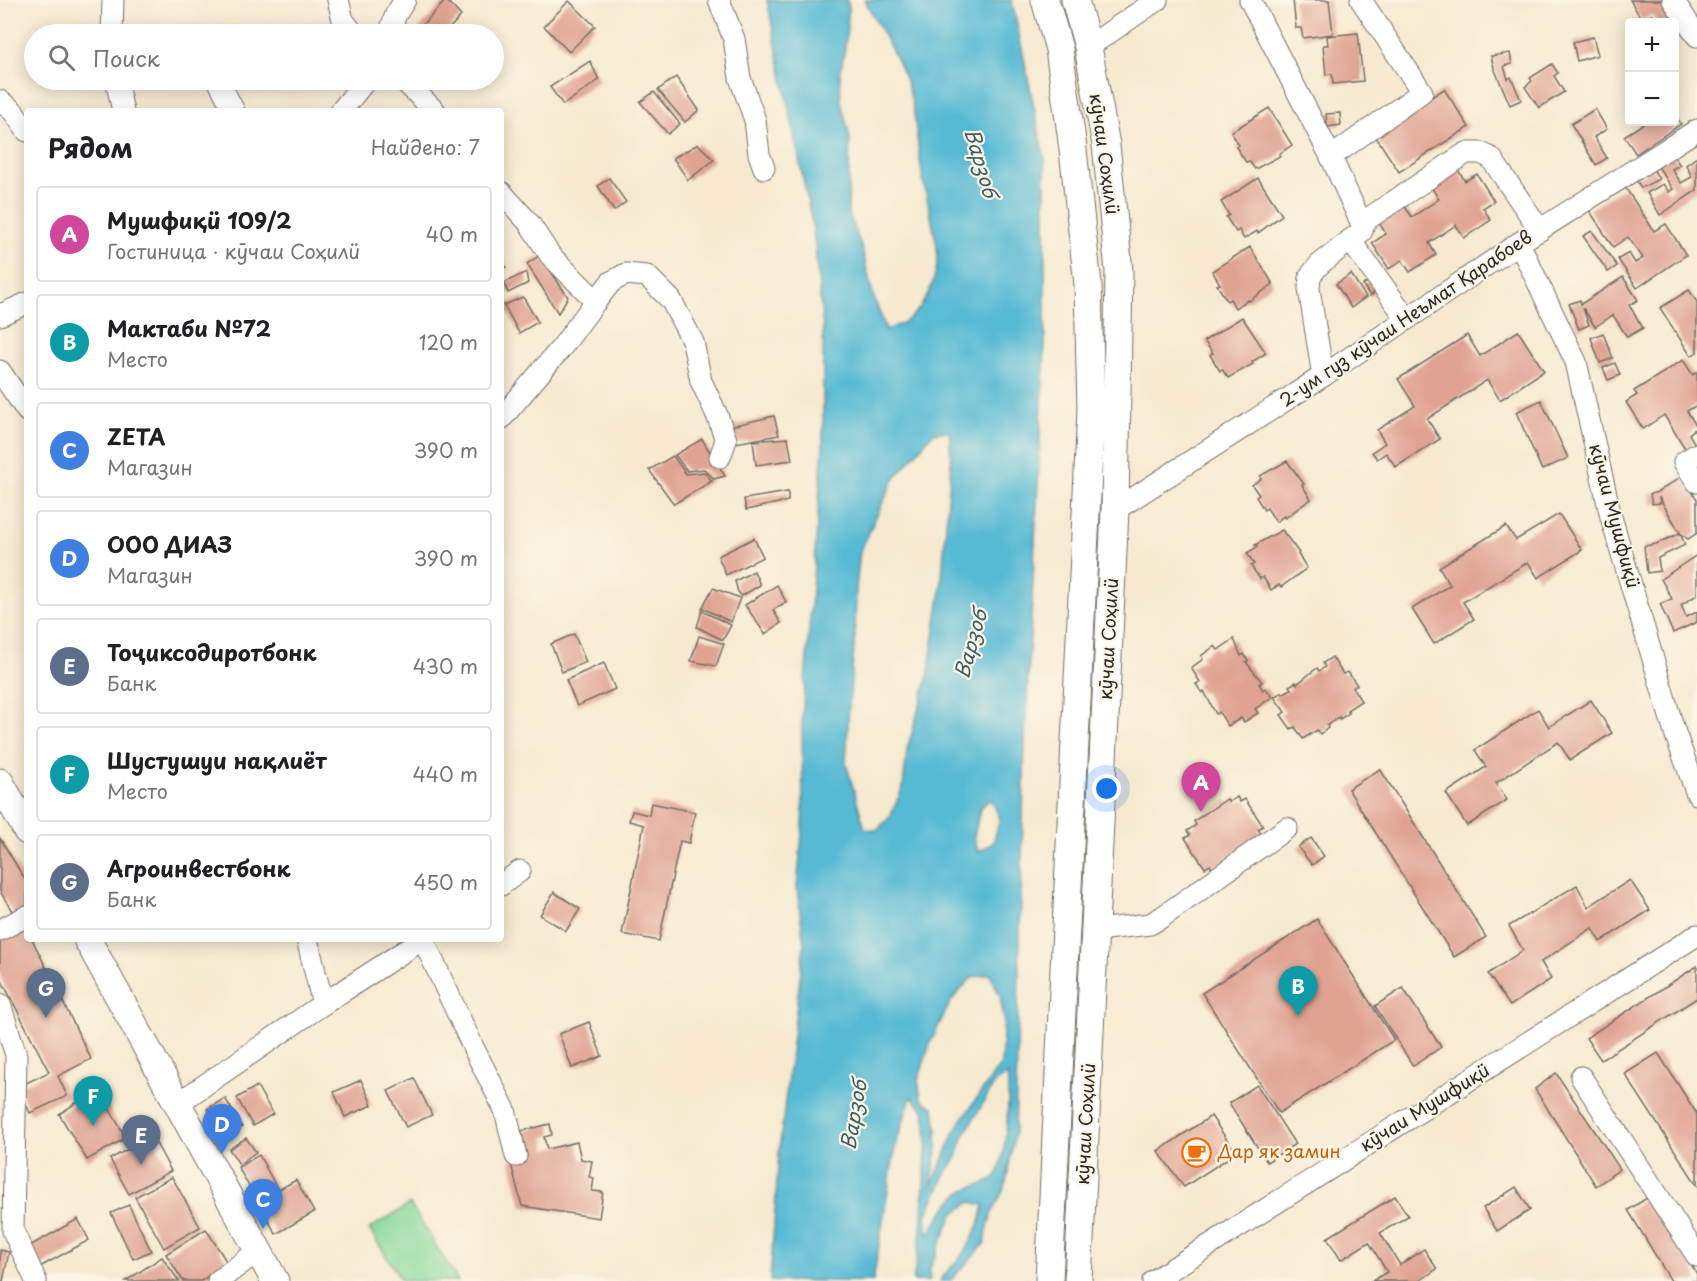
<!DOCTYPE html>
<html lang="ru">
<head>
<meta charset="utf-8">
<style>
  :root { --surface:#fff; --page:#f6f6f6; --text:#202124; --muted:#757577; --line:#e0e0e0; --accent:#b5179e }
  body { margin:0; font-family:"Playpen Sans",sans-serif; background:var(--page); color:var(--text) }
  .controls { position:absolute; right:18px; top:18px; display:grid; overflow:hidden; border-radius:6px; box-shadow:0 3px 15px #0003 }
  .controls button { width:54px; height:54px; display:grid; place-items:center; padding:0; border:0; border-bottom:2px solid var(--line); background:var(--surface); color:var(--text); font:30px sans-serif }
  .you { position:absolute; left:1107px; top:789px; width:21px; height:21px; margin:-15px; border:4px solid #fff; border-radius:50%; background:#1a73e8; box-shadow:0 0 0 9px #1a73e833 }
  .badge { display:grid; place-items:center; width:39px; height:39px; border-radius:50%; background:var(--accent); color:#fff; font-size:20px; font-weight:700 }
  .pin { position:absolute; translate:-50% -50px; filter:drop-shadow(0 2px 3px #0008) }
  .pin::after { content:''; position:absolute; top:32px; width:21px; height:18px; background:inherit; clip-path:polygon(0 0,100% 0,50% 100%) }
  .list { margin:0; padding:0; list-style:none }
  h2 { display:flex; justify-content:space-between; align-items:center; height:78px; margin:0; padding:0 24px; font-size:26px }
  h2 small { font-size:20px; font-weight:400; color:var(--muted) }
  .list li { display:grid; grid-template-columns:39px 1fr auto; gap:18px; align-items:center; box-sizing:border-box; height:96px; margin:0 12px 12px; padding:0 12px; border:2px solid var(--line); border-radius:6px }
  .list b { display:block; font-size:22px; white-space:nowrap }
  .list p { margin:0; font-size:20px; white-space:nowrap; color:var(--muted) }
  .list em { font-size:20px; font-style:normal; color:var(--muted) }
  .icon { flex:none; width:33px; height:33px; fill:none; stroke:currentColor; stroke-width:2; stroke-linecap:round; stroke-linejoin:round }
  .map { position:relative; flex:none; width:1697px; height:1281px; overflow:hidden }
  .search { position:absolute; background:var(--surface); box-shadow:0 3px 15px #0003; left:24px; top:24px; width:480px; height:66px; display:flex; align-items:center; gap:15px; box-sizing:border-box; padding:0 21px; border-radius:33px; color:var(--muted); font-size:22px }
  .panel { position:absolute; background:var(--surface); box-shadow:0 3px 15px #0003; left:24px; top:108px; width:480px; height:834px; border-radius:6px }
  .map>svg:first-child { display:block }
  .green { fill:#82d79a; stroke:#568162; stroke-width:1.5 }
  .water { fill:#56bad4; stroke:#407280; stroke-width:1.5; fill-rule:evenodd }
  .building { fill:#e0a392 }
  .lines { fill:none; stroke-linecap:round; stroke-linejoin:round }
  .minor-casing { stroke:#726e65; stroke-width:23 }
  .major-casing { stroke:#726e65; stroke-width:29 }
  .minor { stroke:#fff; stroke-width:21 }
  .major { stroke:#fff; stroke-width:27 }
  .labels { text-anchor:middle; stroke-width:4.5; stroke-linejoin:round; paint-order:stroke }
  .street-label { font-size:18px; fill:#2b2b2b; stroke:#fcf5e5 }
  .food-label { font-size:18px; fill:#c56008; stroke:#fcf5e5; text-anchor:start }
  .water-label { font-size:20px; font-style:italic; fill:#3a5d66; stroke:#fcf5e5 }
</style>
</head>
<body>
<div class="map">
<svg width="1697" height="1281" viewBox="0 0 1697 1281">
  <rect width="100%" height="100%" fill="#fcf5e5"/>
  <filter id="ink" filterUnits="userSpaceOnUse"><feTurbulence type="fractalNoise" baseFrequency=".0167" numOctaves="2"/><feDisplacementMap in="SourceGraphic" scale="12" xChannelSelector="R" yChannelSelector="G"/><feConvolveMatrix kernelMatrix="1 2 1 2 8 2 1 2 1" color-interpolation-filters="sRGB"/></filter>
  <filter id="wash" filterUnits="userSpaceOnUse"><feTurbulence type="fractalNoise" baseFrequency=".008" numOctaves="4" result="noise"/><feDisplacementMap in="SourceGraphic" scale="24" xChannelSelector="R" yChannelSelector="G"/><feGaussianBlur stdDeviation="1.35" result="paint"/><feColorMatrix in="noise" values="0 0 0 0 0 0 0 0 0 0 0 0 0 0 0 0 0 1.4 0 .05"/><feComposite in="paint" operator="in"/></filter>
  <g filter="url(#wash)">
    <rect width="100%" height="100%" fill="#f6e9d0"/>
    <polygon class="green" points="410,1204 458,1281 402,1281 369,1229"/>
    <path class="water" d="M767,0H847L849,7L845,48L840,73L841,101L850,138L848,212L861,245L873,295L886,330C893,327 904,324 910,318C928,302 940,272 937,248C933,221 925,194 921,167C916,139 916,108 906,81C895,51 878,28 865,0H1012L1045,160V345L1025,738L1015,1133L1005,1187L991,1215L984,1245L950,1281H940C946,1271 955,1264 962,1255C973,1240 981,1223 984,1205L971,1202L953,1214L929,1270L930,1281H913L920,1240L927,1140L924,1110L911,1097L895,1148L873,1281H770L779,1152L804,944L797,888L803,823L802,721L823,447V328L813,228ZM949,431L951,460L941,589L928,676L907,750L903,787L890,817L877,830L865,829L846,763L849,704L855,637L856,589L860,551L893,481L933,433ZM991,799L1000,819L993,843L978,852L974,836L980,808ZM990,974L1000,996L1004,1019L1001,1064L958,1125L931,1187L937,1149V1129L934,1108L921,1099L918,1080L931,1041L951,1001L972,977ZM1007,1075C1010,1092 1006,1162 996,1176C986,1187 973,1184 963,1191C947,1201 939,1221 928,1234L926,1216L946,1173L957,1157L964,1135L995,1083Z"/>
    <g id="blocks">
      <g class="building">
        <polygon points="446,0 461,16 444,34 414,34"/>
        <polygon points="1293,0 1329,0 1333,34 1303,38 1301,28 1296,28"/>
        <polygon points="1630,0 1665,0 1679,24 1674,27 1674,22 1658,22 1652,14 1642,20"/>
        <polygon points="569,1 595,26 569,52 544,26"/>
        <polygon points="1358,33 1363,81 1333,84 1332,74 1326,75 1323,45 1328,45 1327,36"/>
        <polygon points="1593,37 1598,55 1577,61 1573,42"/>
        <polygon points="1510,53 1512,64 1504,66 1508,79 1511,77 1521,100 1510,105 1494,68 1491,56"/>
        <polygon points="590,61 599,80 563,105 550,87"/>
        <polygon points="1552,64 1558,73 1554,76 1564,92 1539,108 1525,87 1532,81 1530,78"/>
        <polygon points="676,77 699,110 685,122 658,90"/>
        <polygon points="1444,89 1469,127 1399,172 1374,134"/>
        <polygon points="654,92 680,124 668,134 640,102"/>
        <polygon points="1269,108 1292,145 1279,154 1280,156 1255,169 1249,161 1246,162 1236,147 1239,145 1231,132"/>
        <polygon points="1595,109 1607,129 1594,137 1607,158 1596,165 1571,124"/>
        <polygon points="1340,113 1341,125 1327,127 1326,114"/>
        <polygon points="1674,114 1681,124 1636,154 1624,136 1646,122 1674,122"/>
        <polygon points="698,144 714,160 688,180 673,158"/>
        <polygon points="1673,155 1680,165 1672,169 1681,183 1692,177 1686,165 1697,157 1697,190 1660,215 1647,193 1663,184 1669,192 1673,189 1657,165"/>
        <polygon points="1653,169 1659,179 1641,188 1635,178"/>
        <polygon points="1458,170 1465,181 1477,174 1494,201 1483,208 1491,220 1464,238 1456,225 1429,243 1436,255 1410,272 1402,260 1389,269 1372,243 1386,234 1378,221 1403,204 1412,217 1439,199 1431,187"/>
        <polygon points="609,178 626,202 614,211 598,186"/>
        <polygon points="1258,178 1282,215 1258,233 1257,231 1244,239 1239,230 1236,232 1226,217 1229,215 1221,202"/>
        <polygon points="1625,187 1654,231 1666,224 1686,255 1637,288 1618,259 1629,253 1635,263 1643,258 1628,237 1613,247 1589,210"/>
        <polygon points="1592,231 1617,266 1608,272 1583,236"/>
        <polygon points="1250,247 1273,284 1249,301 1248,300 1235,308 1230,299 1227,301 1217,285 1220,284 1212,271"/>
        <polygon points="540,255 568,297 558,313 527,264"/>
        <polygon points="501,256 506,267 501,270"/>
        <polygon points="526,272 528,283 508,293 504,283"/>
        <polygon points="1351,274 1366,297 1351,308 1336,284"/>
        <polygon points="1623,277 1638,300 1629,305 1643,328 1627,337 1613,315 1595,327 1583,308 1589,325 1579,329 1569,304 1580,300 1581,304"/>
        <polygon points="1372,279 1379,289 1370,296 1363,285"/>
        <polygon points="1689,290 1697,302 1697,352 1691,356 1660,308"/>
        <polygon points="523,297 538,322 519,333 504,305"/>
        <polygon points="1242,317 1266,353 1252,362 1253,364 1228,378 1222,369 1220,371 1210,355 1213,353 1204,341"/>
        <polygon points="1518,331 1544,371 1500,400 1487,380 1427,419 1440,439 1396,467 1386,453 1377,459 1372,452 1385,443 1377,430 1415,406 1398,379 1467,335 1480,356"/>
        <polygon points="1603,333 1613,358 1600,363 1591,338"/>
        <polygon points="1683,360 1693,375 1697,372 1697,405 1687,411 1697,427 1689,434 1695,444 1686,450 1664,415 1643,429 1626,402 1637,395 1634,391"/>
        <polygon points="1615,363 1620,375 1608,380 1603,368"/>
        <polygon points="1541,400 1568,458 1542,470 1516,412"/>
        <polygon points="774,416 779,435 736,443 731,426"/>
        <polygon points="788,438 792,460 756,465 753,441"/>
        <polygon points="702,439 725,476 714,479 704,469 687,471 675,455"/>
        <polygon points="673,456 686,474 704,472 712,481 674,504 649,470"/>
        <polygon points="1287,461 1304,484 1302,485 1311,499 1285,518 1284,516 1276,522 1267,508 1264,510 1256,497 1259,495 1252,485 1261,479 1260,476"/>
        <polygon points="1682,476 1697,499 1697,533 1688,539 1680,533 1659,497 1660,503 1652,504 1650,494 1658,492"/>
        <polygon points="788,492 788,501 746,510 744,499"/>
        <polygon points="1559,514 1582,550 1538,578 1528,562 1463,602 1474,619 1434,644 1412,609 1450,585 1439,567 1506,526 1516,540"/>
        <polygon points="1282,530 1299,553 1298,554 1307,568 1281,587 1279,585 1271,590 1263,577 1260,579 1251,566 1254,564 1247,553 1257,547 1255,545"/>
        <polygon points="1680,533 1685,545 1658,558 1660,571 1647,573 1644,546 1656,544"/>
        <polygon points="754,538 763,557 726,575 718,556"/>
        <polygon points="1697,555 1697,595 1681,605 1686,617 1697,612 1697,622 1673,633 1660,604 1672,599 1661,579"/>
        <polygon points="754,571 760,585 742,596 738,592 735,581"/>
        <polygon points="777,585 786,602 773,610 781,623 765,634 745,605"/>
        <polygon points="713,588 740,598 731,622 702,608"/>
        <polygon points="702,611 731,625 723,640 697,627"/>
        <polygon points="574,634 586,662 562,672 551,644"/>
        <polygon points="699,636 724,644 716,666 691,661"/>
        <polygon points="1234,639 1241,656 1244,654 1248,661 1246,662 1262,682 1259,684 1263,690 1266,688 1272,697 1255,709 1258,713 1244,722 1241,718 1228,726 1219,712 1216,714 1204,691 1202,693 1196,684 1200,682 1191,668 1203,659 1201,656 1215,646 1218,650"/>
        <polygon points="1332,657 1343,674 1348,672 1357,685 1353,688 1361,701 1347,710 1349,713 1340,719 1339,717 1327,726 1328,728 1320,734 1317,730 1303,739 1295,727 1291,729 1281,715 1285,712 1274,697 1282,692 1283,694 1291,689 1289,686 1296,682 1297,684 1317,668 1319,671 1325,667 1323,663"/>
        <polygon points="604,663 615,689 577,706 566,680"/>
        <polygon points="1591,700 1612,733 1570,760 1558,742 1496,783 1507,800 1467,826 1446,793 1486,767 1475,750 1538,709 1549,727"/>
        <polygon points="1380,769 1486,937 1454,957 1348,789"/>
        <polygon points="1237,797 1240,802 1245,799 1263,826 1258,829 1262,835 1212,869 1210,865 1205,868 1185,838 1190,835 1187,831 1196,825 1194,821 1227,799 1229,802"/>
        <polygon points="651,803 695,812 689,843 680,841 659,941 622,934 644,825 629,821 632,811 649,815"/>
        <polygon points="0,838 27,883 27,912 16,918 0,891"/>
        <polygon points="1311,838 1324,856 1312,865 1298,847"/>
        <polygon points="1630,880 1650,910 1600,942 1592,928 1541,962 1551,979 1510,1006 1488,974 1523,950 1509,926 1577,885 1588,907"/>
        <polygon points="554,892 580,909 566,931 540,915"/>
        <polygon points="1317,919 1394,1040 1279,1113 1202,993"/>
        <polygon points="26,927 27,939 32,939 91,1059 58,1076 67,1096 30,1113 18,1087 49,1072 0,977 0,940"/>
        <polygon points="1697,966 1697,998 1601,1060 1586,1038"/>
        <polygon points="1403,988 1441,1047 1413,1066 1375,1006"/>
        <polygon points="589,1022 602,1056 572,1068 559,1034"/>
        <polygon points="1658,1053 1697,1114 1697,1185 1625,1074"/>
        <polygon points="1556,1073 1620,1169 1596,1186 1535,1089"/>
        <polygon points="414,1078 432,1115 406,1127 388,1091"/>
        <polygon points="361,1080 372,1105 345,1117 334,1092"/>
        <polygon points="1257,1085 1295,1144 1267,1162 1229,1103"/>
        <polygon points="257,1086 273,1114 253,1126 237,1098"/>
        <polygon points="98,1089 126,1138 87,1160 59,1114"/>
        <polygon points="225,1098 242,1127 225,1138 207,1109"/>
        <polygon points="1211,1116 1236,1153 1184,1187 1158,1151"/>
        <polygon points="550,1124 552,1135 544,1137 547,1149 577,1142 581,1159 592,1161 589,1177 594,1178 592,1191 603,1192 599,1218 522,1206 510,1160 527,1156 521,1131"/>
        <polygon points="152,1136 171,1171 129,1194 110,1159"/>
        <polygon points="246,1138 256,1152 239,1164 229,1149"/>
        <polygon points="259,1155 278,1190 296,1180 314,1212 276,1234 238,1167"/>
        <polygon points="172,1177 200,1227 164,1248 135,1197"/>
        <polygon points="1516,1187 1530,1210 1497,1231 1483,1208"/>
        <polygon points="1395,1196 1408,1216 1380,1233 1400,1265 1424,1249 1437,1269 1419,1281 1372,1281 1387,1272 1369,1242 1341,1260 1327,1238"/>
        <polygon points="1650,1196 1697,1274 1697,1281 1671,1281 1628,1210"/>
        <polygon points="129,1205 151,1251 133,1259 111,1213"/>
        <polygon points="78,1219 89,1240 38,1268 26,1248"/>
        <polygon points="206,1229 228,1264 201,1281 183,1281 166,1254"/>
        <polygon points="0,1250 9,1252 3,1281 0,1281"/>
        <polygon points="162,1257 179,1281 126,1281"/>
      </g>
    </g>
  </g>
  <g filter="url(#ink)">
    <use href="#blocks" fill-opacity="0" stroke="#726e65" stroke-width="1.5"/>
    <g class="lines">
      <defs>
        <g id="minor">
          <polyline points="338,0 343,20 354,34"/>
          <polyline points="719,0 734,39 740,78 755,120 759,154 764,168"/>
          <polyline points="1250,0 1331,157"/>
          <polyline points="1673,0 1697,36"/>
          <polyline points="112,34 113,0"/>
          <polyline points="389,34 396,14 405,0"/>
          <polyline points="1088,47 1157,0"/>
          <polyline points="116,80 123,111"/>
          <polyline points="218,80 234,111"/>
          <polyline points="403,80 435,111"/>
          <polyline points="0,101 13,111 27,131"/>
          <polyline points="341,111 366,80"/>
          <polyline points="501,192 529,223 550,255 596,301 611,282 626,274 647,276 671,300 693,342 701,381 717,415 726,440 720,457"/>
          <polyline points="1363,222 1466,153 1481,153 1491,158 1540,230"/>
          <polyline points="1350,240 1407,319"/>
          <polyline points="1519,243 1576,362 1611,517 1674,730 1697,794"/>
          <polyline points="0,315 27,303"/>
          <polyline points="0,371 27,411"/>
          <polyline points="1323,376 1309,289 1310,276 1319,265 1362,231 1363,227 1331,157 1422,92 1361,0"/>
          <polyline points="501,419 562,347 596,301"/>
          <polyline points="1697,454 1684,462 1697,482"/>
          <polyline points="1115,510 1323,376 1519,243 1697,130"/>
          <polyline points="501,885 520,871"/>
          <polyline points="0,930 27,916"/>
          <polyline points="1096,930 1150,924 1162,917 1287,828"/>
          <polyline points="307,939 323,1004"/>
          <polyline points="423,939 473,1047 505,1110 516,1156"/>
          <polyline points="0,1004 16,1055 13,1231 36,1281"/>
          <polyline points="1581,1077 1697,1256"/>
          <polyline points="177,1104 323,1004 423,939"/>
          <polyline points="218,1281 258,1251"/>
          <polyline points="1153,1281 1697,935"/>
        </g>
        <g id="major">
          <polyline points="1045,0 1059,49 1072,141 1088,285 1091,410 1049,1281"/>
          <polyline points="1075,0 1088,47 1106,145 1119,271 1115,510 1078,1281"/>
          <polyline points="0,782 27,831"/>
          <polyline points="87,939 275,1281"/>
        </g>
      </defs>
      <use href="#minor" class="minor-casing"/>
      <use href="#major" class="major-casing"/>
      <use href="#minor" class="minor"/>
      <use href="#major" class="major"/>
    </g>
  </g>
  <defs>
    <symbol id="cafe-ring" viewBox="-11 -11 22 22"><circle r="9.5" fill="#fcf5e5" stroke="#e8710a" stroke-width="1.5"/><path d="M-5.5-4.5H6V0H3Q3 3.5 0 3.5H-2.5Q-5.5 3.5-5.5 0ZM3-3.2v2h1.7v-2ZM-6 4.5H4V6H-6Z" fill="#e8710a"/></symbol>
  </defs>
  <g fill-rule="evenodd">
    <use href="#cafe-ring" x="1180" y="1136" width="33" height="33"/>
  </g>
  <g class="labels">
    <g class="street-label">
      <text transform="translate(1104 154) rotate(82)" y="6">кӯчаи Соҳилӣ</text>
      <text transform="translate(1406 319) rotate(-34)" y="6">2-ум гуз кӯчаи Неъмат Қарабоев</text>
      <text transform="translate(1614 516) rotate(75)" y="6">кӯчаи Мушфиқӣ</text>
      <text transform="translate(1109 639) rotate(-87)" y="6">кӯчаи Соҳилӣ</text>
      <text transform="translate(1425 1108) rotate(-32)" y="6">кӯчаи Мушфиқӣ</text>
      <text transform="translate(1086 1124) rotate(-87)" y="6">кӯчаи Соҳилӣ</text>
    </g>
    <g class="food-label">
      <text x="1218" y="1158">Дар як замин</text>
    </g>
    <g class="water-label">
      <text transform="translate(981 163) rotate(74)" y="7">Варзоб</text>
      <text transform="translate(971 644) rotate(-74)" y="7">Варзоб</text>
      <text transform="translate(854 1115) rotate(-80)" y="7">Варзоб</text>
    </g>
  </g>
</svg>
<div class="controls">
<button>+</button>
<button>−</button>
</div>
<div class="you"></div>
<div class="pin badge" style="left:1201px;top:812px;background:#d1479c">A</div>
<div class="pin badge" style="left:1298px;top:1016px;background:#0f9aa8">B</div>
<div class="pin badge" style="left:263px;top:1229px;background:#3f7fe0">C</div>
<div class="pin badge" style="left:222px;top:1154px;background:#3f7fe0">D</div>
<div class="pin badge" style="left:141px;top:1165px;background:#5c6f8a">E</div>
<div class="pin badge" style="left:93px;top:1126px;background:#0f9aa8">F</div>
<div class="pin badge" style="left:46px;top:1018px;background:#5c6f8a">G</div>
<div class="search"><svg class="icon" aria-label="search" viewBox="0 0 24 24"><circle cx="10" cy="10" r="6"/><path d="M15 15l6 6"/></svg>Поиск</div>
<section class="panel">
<h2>Рядом<small>Найдено: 7</small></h2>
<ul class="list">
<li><span class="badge" style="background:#d1479c">A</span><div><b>Мушфиқӣ 109/2</b><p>Гостиница · кӯчаи Соҳилӣ</p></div><em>40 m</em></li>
<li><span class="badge" style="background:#0f9aa8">B</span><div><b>Мактаби №72</b><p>Место</p></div><em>120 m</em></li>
<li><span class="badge" style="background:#3f7fe0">C</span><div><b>ZETA</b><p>Магазин</p></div><em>390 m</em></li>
<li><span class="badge" style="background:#3f7fe0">D</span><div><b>ООО ДИАЗ</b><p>Магазин</p></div><em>390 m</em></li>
<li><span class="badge" style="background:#5c6f8a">E</span><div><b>Тоҷиксодиротбонк</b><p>Банк</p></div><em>430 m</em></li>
<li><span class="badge" style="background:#0f9aa8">F</span><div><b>Шустушуи нақлиёт</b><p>Место</p></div><em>440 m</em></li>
<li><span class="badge" style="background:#5c6f8a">G</span><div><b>Агроинвестбонк</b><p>Банк</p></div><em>450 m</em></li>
</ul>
</section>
</div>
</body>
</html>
